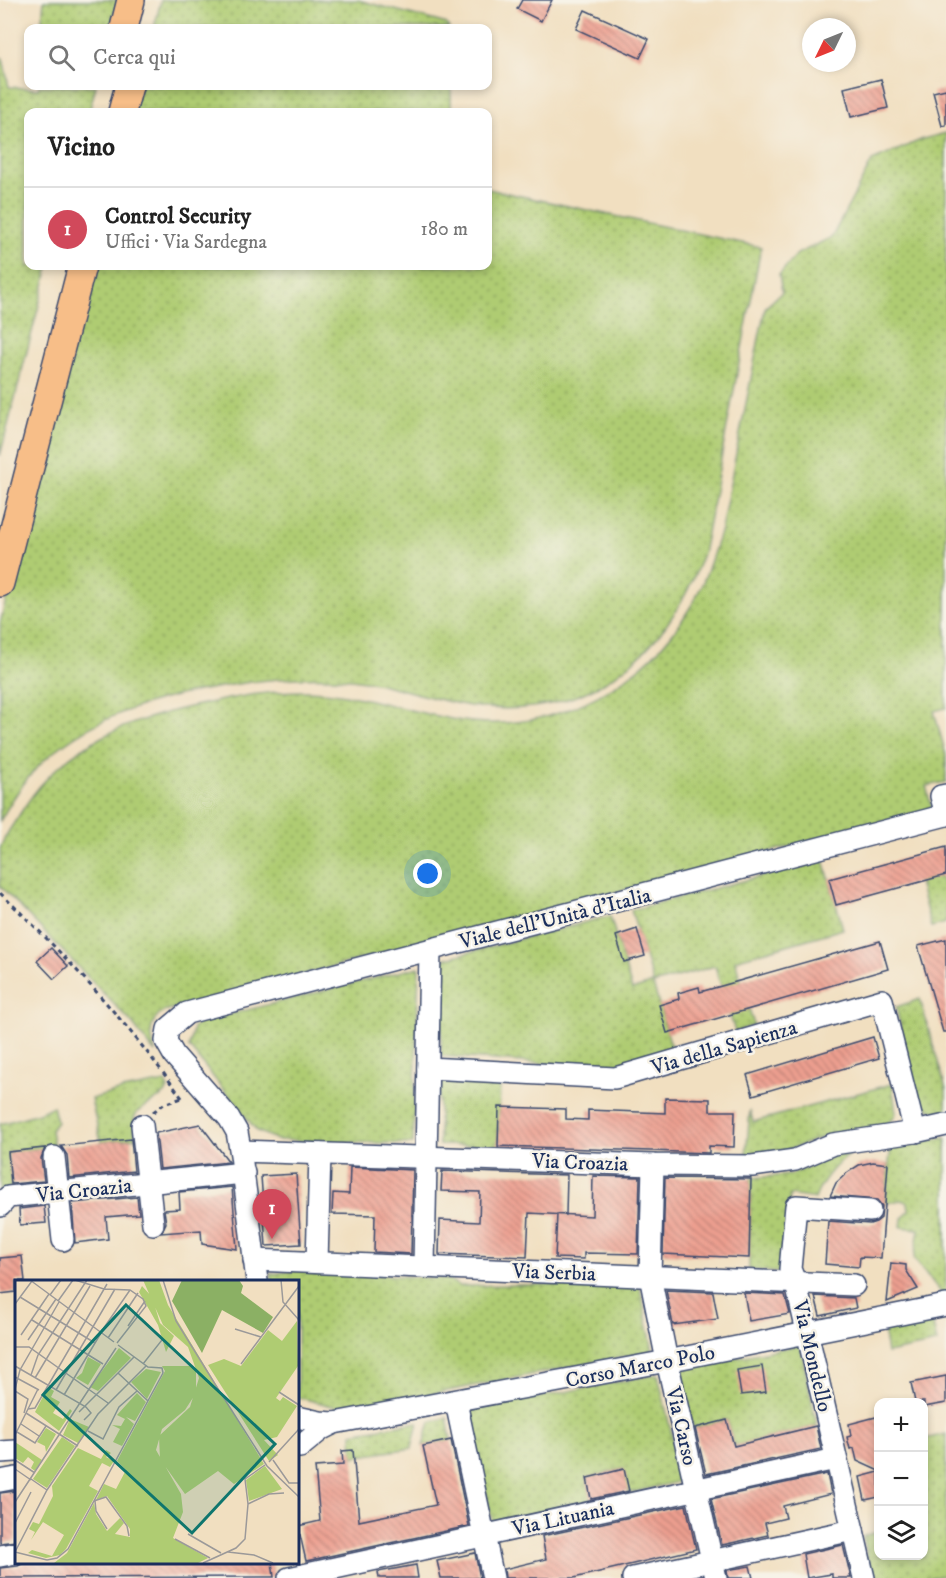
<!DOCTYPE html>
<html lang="it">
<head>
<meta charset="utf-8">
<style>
  :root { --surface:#fff; --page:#f6f6f6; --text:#222; --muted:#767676; --line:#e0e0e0; --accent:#d1495b }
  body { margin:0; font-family:"IM FELL DW Pica",serif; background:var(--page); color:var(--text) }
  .controls { position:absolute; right:18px; bottom:18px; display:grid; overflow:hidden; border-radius:12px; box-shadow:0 3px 9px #0003 }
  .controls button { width:54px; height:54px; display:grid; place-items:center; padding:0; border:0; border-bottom:2px solid var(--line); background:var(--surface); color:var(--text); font:30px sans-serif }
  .compass { position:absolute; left:802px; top:18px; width:54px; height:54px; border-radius:50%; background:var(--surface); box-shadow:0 3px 9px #0003; rotate:227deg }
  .you { position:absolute; left:428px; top:874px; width:21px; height:21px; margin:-15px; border:4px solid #fff; border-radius:50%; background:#1a73e8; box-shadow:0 0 0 9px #1a73e833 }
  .badge { display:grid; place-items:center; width:39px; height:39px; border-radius:50%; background:var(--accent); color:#fff; font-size:20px; font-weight:700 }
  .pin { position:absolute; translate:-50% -50px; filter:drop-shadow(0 2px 3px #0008) }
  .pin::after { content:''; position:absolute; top:32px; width:21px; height:18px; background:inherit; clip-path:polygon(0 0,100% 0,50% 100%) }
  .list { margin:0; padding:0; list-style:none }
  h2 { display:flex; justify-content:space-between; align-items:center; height:78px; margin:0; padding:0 24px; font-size:26px }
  h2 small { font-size:20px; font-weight:400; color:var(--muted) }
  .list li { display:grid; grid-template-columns:39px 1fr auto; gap:18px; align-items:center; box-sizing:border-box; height:84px; padding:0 24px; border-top:2px solid var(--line) }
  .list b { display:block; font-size:22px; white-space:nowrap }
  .list p { margin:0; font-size:20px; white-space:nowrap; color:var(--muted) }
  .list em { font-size:20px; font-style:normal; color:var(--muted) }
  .icon { flex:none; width:33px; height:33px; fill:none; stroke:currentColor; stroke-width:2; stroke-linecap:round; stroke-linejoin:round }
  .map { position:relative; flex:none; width:946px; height:1578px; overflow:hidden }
  .search { position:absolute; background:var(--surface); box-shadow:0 3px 9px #0003; left:24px; top:24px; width:468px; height:66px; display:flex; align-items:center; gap:15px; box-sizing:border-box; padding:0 21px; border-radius:12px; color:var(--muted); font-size:22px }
  .panel { position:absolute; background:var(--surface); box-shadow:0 3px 9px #0003; left:24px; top:108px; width:468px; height:162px; border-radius:12px }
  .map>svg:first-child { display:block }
  .grass { fill:url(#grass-dots); stroke:#657e68; stroke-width:1.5 }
  .building { fill:url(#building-back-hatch) }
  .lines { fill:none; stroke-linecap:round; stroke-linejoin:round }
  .minor-casing { stroke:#3b496d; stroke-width:24 }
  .major-casing { stroke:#3b496d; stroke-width:30 }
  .path { stroke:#3b496d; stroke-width:3; stroke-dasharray:4.5 4.5; stroke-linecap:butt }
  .minor { stroke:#fff; stroke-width:21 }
  .major { stroke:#f7be88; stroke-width:27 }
  .labels { text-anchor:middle; stroke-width:5; stroke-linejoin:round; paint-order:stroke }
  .street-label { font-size:21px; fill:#1b2f5e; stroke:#f7f3e8 }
  .inset-road { fill:none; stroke:#9b9999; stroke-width:1.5 }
  .view { fill:#0f766e; fill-opacity:0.15; stroke:#0f766e; stroke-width:3 }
  .inset-edge { fill:none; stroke:#1b2f5e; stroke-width:3 }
</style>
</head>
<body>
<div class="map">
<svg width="946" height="1578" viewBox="0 0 946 1578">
  <defs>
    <pattern id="grass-dots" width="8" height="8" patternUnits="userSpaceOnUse" patternTransform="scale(1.5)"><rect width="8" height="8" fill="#afcc72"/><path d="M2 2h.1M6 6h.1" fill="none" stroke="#8ea661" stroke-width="1.8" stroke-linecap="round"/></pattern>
    <pattern id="building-back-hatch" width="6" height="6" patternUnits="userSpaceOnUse" patternTransform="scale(1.5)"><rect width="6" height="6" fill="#ed9f8f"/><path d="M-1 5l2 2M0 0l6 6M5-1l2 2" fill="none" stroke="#bf8278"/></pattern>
  </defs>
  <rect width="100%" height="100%" fill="#f7f3e8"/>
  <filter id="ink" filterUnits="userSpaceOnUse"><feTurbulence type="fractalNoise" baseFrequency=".0167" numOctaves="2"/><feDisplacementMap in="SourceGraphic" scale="12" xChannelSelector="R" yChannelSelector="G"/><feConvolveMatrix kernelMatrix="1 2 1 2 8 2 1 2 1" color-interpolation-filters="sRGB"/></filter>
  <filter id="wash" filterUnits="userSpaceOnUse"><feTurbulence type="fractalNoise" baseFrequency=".008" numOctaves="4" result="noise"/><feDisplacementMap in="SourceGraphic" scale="24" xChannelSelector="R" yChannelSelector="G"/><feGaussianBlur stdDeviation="1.35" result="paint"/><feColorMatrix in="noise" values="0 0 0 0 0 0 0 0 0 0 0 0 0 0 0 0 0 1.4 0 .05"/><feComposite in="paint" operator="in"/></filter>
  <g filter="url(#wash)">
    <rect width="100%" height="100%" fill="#f1dfc0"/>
    <g class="grass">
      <polygon points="44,0 118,0 111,28 41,28"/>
      <polygon points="161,0 358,0 447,24 449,28 154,28"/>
      <polygon points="0,57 3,58 9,87 38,89 39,86 96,86 89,112 28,112 28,266 49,266 0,456"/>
      <polygon points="139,86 451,86 451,112 132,112"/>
      <path d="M946,133V708L934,711L946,755V782L926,786L932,809L164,1011C146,1025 151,1034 155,1053L131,1022L0,886C0,874 0,860 0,849C3,838 12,826 18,817C63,741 131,718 213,702C245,695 277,690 309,691C365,693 417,716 472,722C560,731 647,682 691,606C705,582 713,555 721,529L765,308L782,292L779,275L797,254L832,237L872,161L923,139Z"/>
      <path d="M488,189L761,247L703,554C666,658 584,723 470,706C430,700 391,683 351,679C305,675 260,679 215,688C146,700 73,722 27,779C17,792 8,807 0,821V623L92,266H488Z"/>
      <polygon points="824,860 843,929 735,960 754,1025 735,1032 715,966 653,984 672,1049 605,1068 441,1056 443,959 610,916 632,990 653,983 631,910"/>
      <polygon points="941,876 946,894 946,923 931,927 919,882"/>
      <polygon points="419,967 413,1144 277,1140 257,1131 189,1047 193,1028 203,1021"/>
      <path d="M920,999L946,1090V1112C931,1114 923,1106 916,1093L896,1007Z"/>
      <polygon points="439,1081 500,1084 498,1146 439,1145"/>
      <polygon points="165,1082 168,1089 165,1094 137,1112 134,1119 135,1138 101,1142 91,1099 122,1090"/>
      <polygon points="892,1084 896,1113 893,1119 881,1128 831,1134 788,1150 746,1156 750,1110 753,1122"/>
      <polygon points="53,1106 57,1122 51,1130 54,1147 8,1152 12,1188 0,1192 0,1124 39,1113"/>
      <polygon points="946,1138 946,1294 943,1295 914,1259 919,1229 901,1227 902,1219 909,1210 908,1202 900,1200 885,1204 890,1153 888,1146"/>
      <path d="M851,1153C835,1165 822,1180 815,1199L790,1195L783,1268L779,1273L749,1269L751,1178L790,1175L833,1156Z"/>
      <polygon points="298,1270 448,1279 459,1286 628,1283 637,1284 640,1288 653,1351 406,1399 340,1408 297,1397 297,1281 272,1281 271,1274"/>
      <polygon points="932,1319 937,1343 887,1353 883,1329"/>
      <polygon points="800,1345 817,1426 734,1446 727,1420 693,1428 679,1369"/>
      <polygon points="658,1374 682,1481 629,1493 623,1469 587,1478 592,1501 493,1523 467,1411"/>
      <polygon points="447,1418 451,1440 423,1446 430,1422"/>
      <polygon points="418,1422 412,1448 353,1457 352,1433"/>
      <polygon points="946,1434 946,1574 930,1578 872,1578 863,1536 878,1532 878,1556 924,1556 924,1439"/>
    </g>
    <g id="blocks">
      <g class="building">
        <polygon points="522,0 552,0 541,21 517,9"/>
        <polygon points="585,10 649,39 640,58 576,29"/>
        <polygon points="881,79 888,108 851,117 844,88"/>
        <polygon points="946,89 946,125 942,126 933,92"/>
        <polygon points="946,847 946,875 836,905 829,879"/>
        <polygon points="637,929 645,956 624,962 616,936"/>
        <polygon points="946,939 946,1032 943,1032 918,946"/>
        <polygon points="880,941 888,969 667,1033 659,1005 679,999 678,993 699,987 700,992"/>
        <polygon points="51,948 68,966 54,979 37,961"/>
        <polygon points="873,1037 879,1058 753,1095 747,1075"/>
        <polygon points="665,1098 710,1099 710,1111 735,1111 734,1147 709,1146 709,1153 498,1146 499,1107 566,1109 566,1119 588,1120 588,1110 665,1113"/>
        <polygon points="200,1124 229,1162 160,1169 156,1133"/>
        <polygon points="131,1139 134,1171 69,1178 67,1155 61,1146"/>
        <polygon points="45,1148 41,1158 44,1181 11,1184 8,1152"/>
        <polygon points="873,1162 888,1164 881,1258 860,1257 859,1267 825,1264 828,1221 870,1224 876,1222 881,1218 882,1206 877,1200 830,1196 836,1183 848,1172 859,1165"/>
        <polygon points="350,1167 413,1170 411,1254 374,1252 375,1215 332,1214 333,1193 349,1194"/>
        <polygon points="442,1171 567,1175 566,1215 529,1213 527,1257 439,1254 440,1220 479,1222 480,1192 441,1191"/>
        <polygon points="296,1174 301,1244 266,1246 261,1176"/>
        <polygon points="593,1176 640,1177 638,1254 584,1253 584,1259 555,1258 557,1214 592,1216"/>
        <polygon points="665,1178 751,1179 749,1258 663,1254"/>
        <polygon points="232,1187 237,1249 202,1244 201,1230 161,1233 166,1223 164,1210 180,1209 179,1192"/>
        <polygon points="137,1197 139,1214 106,1217 108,1239 75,1243 72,1203"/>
        <polygon points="44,1206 46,1223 20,1225 19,1209"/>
        <polygon points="22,1256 25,1281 16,1281 16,1292 0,1294 0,1258"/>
        <polygon points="891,1263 906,1265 906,1270 918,1289 887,1302"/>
        <polygon points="666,1290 713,1292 718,1319 673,1325"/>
        <polygon points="744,1293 785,1295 790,1314 749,1321"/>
        <polygon points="815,1296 854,1298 856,1308 820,1316"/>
        <polygon points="762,1366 766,1392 741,1395 737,1370"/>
        <polygon points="946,1376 946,1403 924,1407 924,1402 915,1402 911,1383"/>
        <polygon points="876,1417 879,1429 879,1471 857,1461 854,1448 850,1449 847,1437 851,1436 849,1424"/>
        <polygon points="727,1420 734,1446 816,1426 821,1449 706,1474 695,1428"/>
        <polygon points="451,1440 469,1526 306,1561 298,1526 320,1521 315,1467 343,1465 342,1451 353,1450 359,1521 436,1505 423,1446"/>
        <polygon points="624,1469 629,1491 591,1499 587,1478"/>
        <polygon points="879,1472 879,1497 865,1500 860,1477"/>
        <polygon points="827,1474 831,1494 783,1506 786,1518 765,1523 768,1535 722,1545 711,1499"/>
        <polygon points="16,1491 16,1541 0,1543 0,1493"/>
        <polygon points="686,1505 696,1549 574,1578 505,1578 504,1569 546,1559 542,1536"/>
        <polygon points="843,1545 851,1578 832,1578 832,1574 807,1578 803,1554"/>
        <polygon points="475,1553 480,1578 441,1578 437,1561"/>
        <polygon points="25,1562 272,1562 274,1577 0,1578 0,1568 18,1566"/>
        <polygon points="416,1565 418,1578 379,1578 378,1572"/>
        <polygon points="750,1566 753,1578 728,1578 727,1570"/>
      </g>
    </g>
  </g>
  <g filter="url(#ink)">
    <use href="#blocks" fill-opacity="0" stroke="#3b496d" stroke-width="1.5"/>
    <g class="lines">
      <defs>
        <g id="minor">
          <polyline points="946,815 941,796 946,795"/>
          <polyline points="428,1068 615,1078 882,1000 915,1132"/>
          <polyline points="142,1125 153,1224"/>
          <polyline points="241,1151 653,1165 752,1166 795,1160 833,1144 915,1132 946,1125"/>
          <polyline points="54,1157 63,1240"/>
          <polyline points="653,1165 650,1276 667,1361 716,1578"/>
          <polyline points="0,1206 8,1197 244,1173"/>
          <polyline points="254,1260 854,1285"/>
          <polyline points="317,1262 320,1154"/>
          <polyline points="424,1267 430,950"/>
          <polyline points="257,1281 241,1155 237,1132 229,1118 174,1055 166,1041 168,1029 187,1013 946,815"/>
          <polyline points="456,1402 493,1578"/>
          <polyline points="297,1417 320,1422 334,1423 667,1361 946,1305"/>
          <polyline points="300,1447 322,1429 334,1423"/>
          <polyline points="0,1452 16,1451"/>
          <polyline points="0,1481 16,1478"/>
          <polyline points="0,1556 16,1553"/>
          <polyline points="289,1578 836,1459"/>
          <polyline points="633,1578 853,1530"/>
          <polyline points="864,1578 796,1284 790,1269 796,1206 870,1211"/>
        </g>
        <g id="major">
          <polyline points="124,28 131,0"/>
          <polyline points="122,112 129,86"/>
          <polyline points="0,583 82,266"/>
        </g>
      </defs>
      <use href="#minor" class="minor-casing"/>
      <use href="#major" class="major-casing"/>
      <g class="path">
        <path d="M0,893C67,956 128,1024 182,1098"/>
        <polyline points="153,1112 164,1104 182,1098"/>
      </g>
      <use href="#minor" class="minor"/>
      <use href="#major" class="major"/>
    </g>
  </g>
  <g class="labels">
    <g class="street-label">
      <text transform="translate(555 918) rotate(-14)" y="7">Viale dell'Unità d'Italia</text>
      <text transform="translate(724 1047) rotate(-16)" y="7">Via della Sapienza</text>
      <text transform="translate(580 1162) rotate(2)" y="7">Via Croazia</text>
      <text transform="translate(84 1190) rotate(-6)" y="7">Via Croazia</text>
      <text transform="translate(554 1272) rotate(2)" y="7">Via Serbia</text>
      <text transform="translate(813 1356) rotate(77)" y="7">Via Mondello</text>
      <text transform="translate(640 1366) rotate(-11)" y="7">Corso Marco Polo</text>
      <text transform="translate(682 1426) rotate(77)" y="7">Via Carso</text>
      <text transform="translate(563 1518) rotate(-12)" y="7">Via Lituania</text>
    </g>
  </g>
  <g transform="translate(15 1280)">
    <rect width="284" height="284" fill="#f1dfc0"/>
    <path d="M128,0H144L153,25L249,184L219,204L203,191L170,214L145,179L144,156L175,127L184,98L173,67L148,45ZM127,6L137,17L145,43L159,56L151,72L143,45L124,12ZM282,41L283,86L261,118L265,121L268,117L282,126L262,157L249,160L263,175L254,181L193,85L209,79L226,86L253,50L267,61ZM104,68L116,78L83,111L75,107ZM73,77L86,84L73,105L61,98L67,93ZM147,86H178L181,91V113L170,130L147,149L141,170L166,214L168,232L158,258L193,278L183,283H39L52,273L79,223L81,234L92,251L105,238L109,243L100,254L115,257V249L92,216L81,220L89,204L101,209L111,190L102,181L150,91ZM131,89L146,92L132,119L116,102ZM33,107L39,111L36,117L45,122L38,133L48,139L55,129L57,131L44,151L20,132ZM122,113L131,122L120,141L111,137L119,144L107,166L98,162L105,149L97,145L106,146L110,139L102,135ZM55,139L74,147L63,163L48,155ZM31,148L41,154L31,172L30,166L22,162ZM47,157L60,166L32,208L18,199ZM0,162L27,180L20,191L16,188L19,182L13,177L8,183L0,178ZM63,168L86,179L91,170L96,173L91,177L99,181L95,187L87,183L74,206L83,211L51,269L45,275L31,278L13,273L17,270L37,276L49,255L28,242L16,260L20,252L14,249L18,242L24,244L38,216L37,206ZM250,186L267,209L234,221L231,200Z" fill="#afcc72"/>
    <path d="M167,0H224L228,6L226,13L258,37L248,53L207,30L187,73L157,21Z" fill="#8bb064"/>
    <path class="inset-road" d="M15,0L99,62M60,0L89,9L115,10L128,19L131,26L102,63M148,0L161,41L200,104L252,186L284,217M266,0L268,22L284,40M35,15L46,0M5,17L80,63M43,21L58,0M0,24L17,1M17,40L88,84M113,46L130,21M0,49V86M220,49L246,57M86,52L115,10M6,55L34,14M93,58L123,13M13,60L41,19M0,67H14L93,123M128,84L147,60L145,55M226,84L284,6M0,86L71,127L76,133L69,140M103,93L133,121M16,95L23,75L72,0M0,97L24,110M20,98L75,6M0,109L5,90L44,22M41,110L100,9M0,111L13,119L9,133M264,112L284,125M49,115L86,53M13,129L20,128L92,4M64,132L119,77M11,133L63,166M6,144L24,156M73,151L88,159L104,127L122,111M2,152L20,163L31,146M0,155L23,109M0,180L20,193M258,180L274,203H284M254,182L284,149M0,189L16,200M16,199L32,210M79,221L91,217L112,246L114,256M80,221L81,231L92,249M0,222L101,68M233,224L230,199L250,185M0,243L16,212M173,254L206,273M160,259L195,278M0,272L32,210L83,134L131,86M0,272L32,280M213,272L239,275L258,283M32,280L42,278L53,269L148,93L147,88L133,87L103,65M188,283L221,268L230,259L233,224L254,214L269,213"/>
    <path class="view" d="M111,25L260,164L177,253L28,115Z"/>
    <rect width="284" height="284" class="inset-edge"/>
  </g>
</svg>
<div class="controls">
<button>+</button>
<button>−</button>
<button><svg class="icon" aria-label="layers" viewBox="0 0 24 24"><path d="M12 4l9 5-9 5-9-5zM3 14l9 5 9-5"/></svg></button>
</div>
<svg class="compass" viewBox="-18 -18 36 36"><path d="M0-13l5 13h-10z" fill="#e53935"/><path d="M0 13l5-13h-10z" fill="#767676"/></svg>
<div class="you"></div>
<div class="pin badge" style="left:272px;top:1239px">1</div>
<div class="search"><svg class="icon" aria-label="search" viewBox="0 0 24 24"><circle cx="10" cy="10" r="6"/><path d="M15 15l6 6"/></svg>Cerca qui</div>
<section class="panel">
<h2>Vicino<small></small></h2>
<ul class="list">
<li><span class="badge">1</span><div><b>Control Security</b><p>Uffici · Via Sardegna</p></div><em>180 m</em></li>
</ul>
</section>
</div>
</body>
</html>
